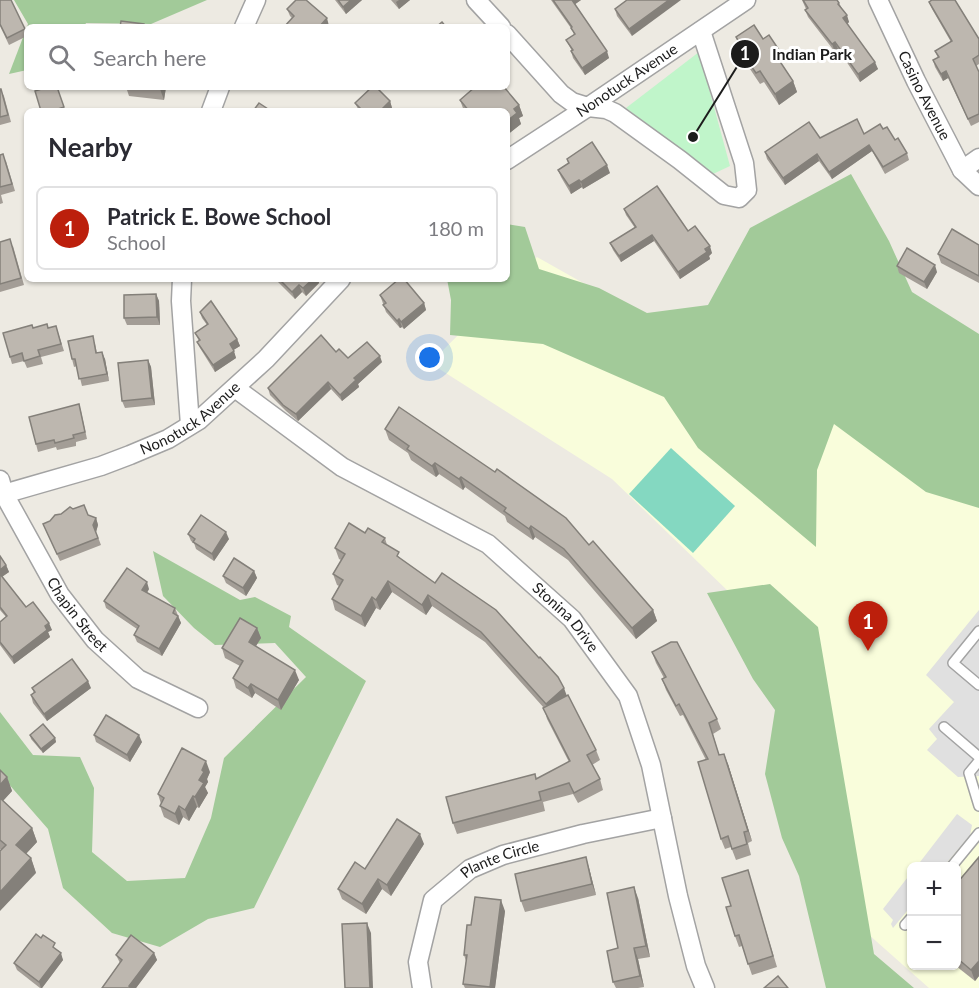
<!DOCTYPE html>
<html lang="en">
<head>
<meta charset="utf-8">
<style>
  :root { --surface:#fff; --page:#f7f7f7; --text:#2b2b33; --muted:#7c7c81; --line:#e1e1e2; --accent:#bc1f0c }
  body { margin:0; font-family:Lato,sans-serif; background:var(--page); color:var(--text) }
  .controls { position:absolute; right:18px; bottom:18px; display:grid; overflow:hidden; border-radius:9px; box-shadow:0 2px 4px #0004 }
  .controls button { width:54px; height:54px; display:grid; place-items:center; padding:0; border:0; border-bottom:2px solid var(--line); background:var(--surface); color:var(--text); font:30px sans-serif }
  .you { position:absolute; left:430px; top:358px; width:21px; height:21px; margin:-15px; border:4px solid #fff; border-radius:50%; background:#1a73e8; box-shadow:0 0 0 9px #1a73e833 }
  .badge { display:grid; place-items:center; width:39px; height:39px; border-radius:50%; background:var(--accent); color:#fff; font-size:20px; font-weight:700 }
  .pin { position:absolute; translate:-50% -50px; filter:drop-shadow(0 2px 3px #0008) }
  .pin::after { content:''; position:absolute; top:32px; width:21px; height:18px; background:inherit; clip-path:polygon(0 0,100% 0,50% 100%) }
  .list { margin:0; padding:0; list-style:none }
  h2 { display:flex; justify-content:space-between; align-items:center; height:78px; margin:0; padding:0 24px; font-size:26px }
  h2 small { font-size:20px; font-weight:400; color:var(--muted) }
  .list li { display:grid; grid-template-columns:39px 1fr auto; gap:18px; align-items:center; box-sizing:border-box; height:84px; margin:0 12px 12px; padding:0 12px; border:2px solid var(--line); border-radius:9px }
  .list b { display:block; font-size:22px; white-space:nowrap }
  .list p { margin:0; font-size:20px; white-space:nowrap; color:var(--muted) }
  .list em { font-size:20px; font-style:normal; color:var(--muted) }
  .icon { flex:none; width:33px; height:33px; fill:none; stroke:currentColor; stroke-width:2; stroke-linecap:round; stroke-linejoin:round }
  .map { position:relative; flex:none; width:979px; height:988px; overflow:hidden }
  .search { position:absolute; background:var(--surface); box-shadow:0 2px 4px #0004; left:24px; top:24px; width:486px; height:66px; display:flex; align-items:center; gap:15px; box-sizing:border-box; padding:0 21px; border-radius:9px; color:var(--muted); font-size:22px }
  .panel { position:absolute; background:var(--surface); box-shadow:0 2px 4px #0004; left:24px; top:108px; width:486px; height:174px; border-radius:9px }
  .map>svg:first-child { display:block }
  .education { fill:#f9fddb; fill-rule:evenodd }
  .forest { fill:#a2ca99 }
  .park { fill:#c0f5ca }
  .pitch { fill:#84d8c1 }
  .parking { fill:#e0e0e0 }
  .lines { fill:none; stroke-linecap:round; stroke-linejoin:round }
  .service-casing { stroke:#a3a3a3; stroke-width:12 }
  .minor-casing { stroke:#a3a3a3; stroke-width:21 }
  .service { stroke:#fff; stroke-width:9 }
  .minor { stroke:#fff; stroke-width:18 }
  .wall { fill:#a39d96 }
  .shaded-wall { fill:#84807a }
  .building { fill:#bdb7af; stroke:#84807a; stroke-width:1.5 }
  .labels { text-anchor:middle; stroke-width:6; stroke-linejoin:round; paint-order:stroke }
  .street-label { font-size:15px; fill:#1c1c1c; stroke:#fff }
  .leader { fill:none; stroke:#1c1c1c; stroke-width:2 }
  .callout-dot { fill:#1c1c1c; stroke:#fff; stroke-width:2 }
  .mark-label { font-size:18px; text-anchor:middle; font-weight:bold; fill:#fff }
  .callout-label { font-size:16px; text-anchor:middle; font-weight:bold; fill:#1c1c1c; stroke:#fff; stroke-width:6; stroke-linejoin:round; paint-order:stroke }
</style>
</head>
<body>
<div class="map">
<svg width="979" height="988" viewBox="0 0 979 988">
  <rect width="100%" height="100%" fill="#edeae2"/>
  <path class="education" d="M537,257L592,288L715,381L979,343V988H929L850,918L787,709L729,592L612,479L430,363ZM912,866H956V966H912Z"/>
  <g class="forest">
    <polygon points="14,0 207,0 151,24 86,23 84,27 27,27 28,24"/>
    <polygon points="27,27 27,70 9,74"/>
    <polygon points="851,174 889,241 912,292 979,334 979,508 926,492 834,424 817,470 816,547 698,448 664,397 543,344 450,335 451,300 447,279 507,279 507,224 525,227 539,269 599,288 647,313 708,305 750,228"/>
    <polygon points="153,551 240,600 255,597 291,616 289,627 366,681 254,908 208,919 160,947 112,933 63,888 48,829 0,774 0,712 33,755 80,757 94,788 92,852 127,881 185,878 211,818 224,758 306,677 275,643 215,645 194,628 163,596"/>
    <polygon points="770,584 818,627 874,954 914,988 826,988 799,876 782,838 765,774 775,710 753,679 707,593"/>
  </g>
  <polygon class="park" points="699,52 730,166 713,174 626,108"/>
  <polygon class="pitch" points="671,448 735,506 693,553 629,494"/>
  <g class="parking">
    <polygon points="979,610 979,776 958,777 927,750 937,739 929,729 954,702 926,675"/>
    <polygon points="957,814 972,825 970,835 944,866 917,866"/>
    <polygon points="911,873 911,906 893,928 891,924 893,920 883,909"/>
  </g>
  <g class="lines">
    <defs>
      <g id="service">
        <polyline points="979,631 953,663 979,685"/>
        <polyline points="944,727 979,757"/>
        <polyline points="979,761 969,773 979,806"/>
        <polyline points="952,866 979,833"/>
        <polyline points="905,925 912,917"/>
      </g>
      <g id="minor">
        <polyline points="476,0 501,27"/>
        <path id="s1" d="M878,0L916,81L962,170L979,186"/>
        <polyline points="244,27 256,0"/>
        <polyline points="507,34 561,94 572,102 588,107 606,109 615,113 680,160 724,195 739,198 747,190 744,163 701,31"/>
        <polyline points="211,111 220,87"/>
        <path id="s2" d="M507,160L588,107L746,0"/>
        <polyline points="962,170 979,158"/>
        <polyline points="182,279 181,301 190,425"/>
        <path id="s3" d="M235,388L342,467L488,544L572,619L628,696L651,765L678,896L696,966L705,988"/>
        <path id="s4" d="M0,480L4,494L60,595L95,640L138,679L198,708"/>
        <path id="s5" d="M0,495L101,466L130,455L168,439L199,420L266,359L341,279"/>
        <path id="s6" d="M422,988L418,962L433,900L470,869L503,855L583,834L662,818"/>
      </g>
    </defs>
    <use href="#service" class="service-casing"/>
    <use href="#minor" class="minor-casing"/>
    <use href="#service" class="service"/>
    <use href="#minor" class="minor"/>
  </g>
  <g class="wall">
    <polygon points="0,0 25,29 27,33 27,36 9,45 0,26"/>
    <polygon points="335,0 362,0 346,14"/>
    <polygon points="391,0 410,0 399,9"/>
    <polygon points="551,0 581,0 575,4 609,58 585,75 573,58 571,51 572,51 566,40 574,35 573,31"/>
    <polygon points="627,0 632,36 617,16 615,9"/>
    <polygon points="802,0 839,3 849,22 847,24 878,69 860,82 838,49 835,52 808,17 805,10 806,9"/>
    <polygon points="930,0 955,0 979,39 979,64 976,66 979,72 979,122 971,126 948,78 943,81 935,67 933,60 938,58 935,51 951,42 932,9 929,2 931,1"/>
    <polygon points="287,9 329,26 328,27 284,27 292,18 290,16"/>
    <polygon points="736,37 763,39 783,61 781,63 793,81 797,92 779,105 764,82 760,84 742,57"/>
    <polygon points="57,87 65,111 41,111"/>
    <polygon points="126,87 166,87 164,100 129,96"/>
    <polygon points="475,87 504,87 519,105 523,116 519,118 521,124 507,135 507,111 464,111 460,100"/>
    <polygon points="0,89 4,96 11,122 0,125"/>
    <polygon points="390,101 392,108 390,111 359,111 355,103"/>
    <polygon points="883,129 895,140 907,153 909,160 885,174 872,151 832,179 819,161 785,185 767,159 765,152 820,138 864,134"/>
    <polygon points="0,155 6,161 15,191 1,195 3,203 0,204"/>
    <polygon points="567,159 610,173 583,189 582,187 571,194 561,177 558,170 568,163"/>
    <polygon points="624,209 712,253 709,256 710,259 680,279 654,241 621,262 613,250 610,243 635,228 626,215"/>
    <polygon points="0,242 13,246 24,285 0,292"/>
    <polygon points="979,245 979,283 941,263 938,254"/>
    <polygon points="897,266 937,272 927,289 899,273"/>
    <polygon points="275,279 318,279 319,283 306,296 302,292 295,299"/>
    <polygon points="156,294 159,301 160,325 127,325 124,318"/>
    <polygon points="380,295 424,303 426,310 404,329 402,327 400,328 386,312"/>
    <polygon points="200,312 237,339 240,346 233,350 236,358 215,372 200,348 197,342 199,341 195,333 207,325 202,318"/>
    <polygon points="56,326 64,351 41,357 43,364 27,368 24,361 12,364 10,357 33,328 49,328"/>
    <polygon points="95,344 97,353 105,359 109,381 82,386 77,366 74,367 72,359"/>
    <polygon points="336,352 348,358 382,362 358,384 359,387 342,401 331,389 298,421 286,411 270,395 268,388"/>
    <polygon points="148,360 151,367 155,405 125,408 122,401"/>
    <polygon points="79,404 81,411 87,439 76,442 76,446 57,450 56,447 38,452 36,444"/>
    <polygon points="385,429 589,545 653,610 657,621 636,639 568,560 535,537 533,540 507,522 505,516 465,487 463,490 439,474 436,477 411,460 408,453 389,440"/>
    <polygon points="88,515 96,518 98,525 96,532 101,545 60,561 43,524"/>
    <polygon points="365,533 385,538 387,545 402,560 567,696 596,750 600,760 592,765 600,779 603,790 578,803 573,794 543,802 545,811 457,834 453,823 569,762 547,719 544,708 485,642 432,606 426,615 392,592 380,610 376,608 365,627 335,610 332,599 339,586 337,585 333,574 341,560 339,559 335,548"/>
    <polygon points="188,534 229,539 214,561 196,549 194,543 191,541"/>
    <polygon points="0,556 6,565 9,572 2,577 26,607 52,630 48,632 50,637 14,664 0,645 0,622 6,617 0,610"/>
    <polygon points="254,571 257,578 246,596 226,583 223,576"/>
    <polygon points="149,589 147,593 175,608 181,623 162,656 137,642 134,635 137,629 106,608 104,601"/>
    <polygon points="257,628 261,638 256,646 299,680 281,710 255,693 252,698 236,688 233,678 240,666 225,658 222,648"/>
    <polygon points="652,652 717,719 721,729 713,734 719,755 728,764 752,841 748,843 751,855 736,860 731,847 725,849 721,839 706,760 683,715 680,716 666,690 662,679 664,678 656,663"/>
    <polygon points="32,688 91,688 47,721 33,703 31,695 34,693"/>
    <polygon points="30,735 55,738 56,742 43,753 31,739"/>
    <polygon points="94,735 142,742 130,762 96,742"/>
    <polygon points="0,770 7,777 12,791 3,801 32,828 37,842 26,854 31,858 36,873 0,849"/>
    <polygon points="210,772 207,779 208,782 205,787 208,793 199,808 197,807 189,821 183,817 179,825 164,817 160,806 161,804 158,794"/>
    <polygon points="424,844 391,896 382,889 366,914 342,899 338,889 365,869"/>
    <polygon points="979,857 979,976 975,981 956,966 957,883"/>
    <polygon points="589,868 596,895 525,912 521,901"/>
    <polygon points="751,881 777,967 752,975 742,946 739,947 735,936"/>
    <polygon points="638,898 650,957 638,959 644,987 638,988 616,988 613,982 618,948"/>
    <polygon points="505,911 495,988 465,988 463,984 466,961 464,955 471,925"/>
    <polygon points="58,950 63,960 42,988 40,988 17,970 14,963"/>
    <polygon points="154,953 157,960 136,988 102,988 120,963 116,955"/>
  </g>
  <g class="shaded-wall">
    <polygon points="351,0 362,0 346,14 343,7"/>
    <polygon points="399,0 410,0 399,9 396,2"/>
    <polygon points="572,0 581,0 574,5"/>
    <polygon points="669,0 681,0 632,36 629,29"/>
    <polygon points="847,15 849,22 846,25 843,18"/>
    <polygon points="327,18 329,26 328,27 319,27"/>
    <polygon points="835,42 838,49 835,52 832,44"/>
    <polygon points="779,50 783,61 779,64 775,54"/>
    <polygon points="607,51 609,58 585,75 582,68"/>
    <polygon points="875,62 878,69 860,82 858,74"/>
    <polygon points="946,71 948,78 943,81 941,74"/>
    <polygon points="793,81 797,92 779,105 775,94"/>
    <polygon points="160,87 166,87 164,100 160,89"/>
    <polygon points="390,101 392,108 390,111 380,111"/>
    <polygon points="519,105 523,116 519,118 521,124 507,135 507,121 514,109"/>
    <polygon points="869,145 872,151 832,179 829,172"/>
    <polygon points="817,154 819,161 785,185 783,178"/>
    <polygon points="607,165 610,173 583,189 581,182"/>
    <polygon points="579,180 582,187 571,194 569,186"/>
    <polygon points="652,235 654,241 621,262 619,256"/>
    <polygon points="710,246 712,253 709,256 710,259 680,279 678,272"/>
    <polygon points="935,265 937,272 927,289 924,282"/>
    <polygon points="313,279 318,279 319,283 306,296 303,288"/>
    <polygon points="299,285 302,292 295,299 292,292"/>
    <polygon points="156,294 159,301 160,325 157,317"/>
    <polygon points="424,303 426,310 404,329 401,322"/>
    <polygon points="399,319 402,327 400,328 397,321"/>
    <polygon points="237,339 240,346 232,351 230,344"/>
    <polygon points="234,351 236,358 215,372 213,365"/>
    <polygon points="102,352 105,359 109,381 107,374"/>
    <polygon points="380,356 382,362 358,384 359,387 342,401 340,395 354,378"/>
    <polygon points="148,360 151,367 155,405 152,398"/>
    <polygon points="328,382 331,389 298,421 296,414"/>
    <polygon points="435,463 439,474 436,477 432,466"/>
    <polygon points="461,477 465,487 463,490 459,479"/>
    <polygon points="96,518 98,525 96,532 93,525"/>
    <polygon points="531,526 535,537 533,540 529,529"/>
    <polygon points="226,532 229,539 214,561 212,554"/>
    <polygon points="6,565 9,572 0,578 0,570"/>
    <polygon points="254,571 257,578 246,596 243,588"/>
    <polygon points="388,581 392,592 380,610 376,600"/>
    <polygon points="147,582 149,589 144,597 142,590"/>
    <polygon points="428,595 432,606 426,615 422,605"/>
    <polygon points="372,597 376,608 365,627 361,616"/>
    <polygon points="653,610 657,621 636,639 632,628"/>
    <polygon points="178,616 181,623 162,656 159,649"/>
    <polygon points="49,623 52,630 48,632 50,637 14,664 12,657"/>
    <polygon points="257,628 261,638 252,652 249,642"/>
    <polygon points="295,670 299,680 281,710 278,700"/>
    <polygon points="88,681 91,688 47,721 44,714"/>
    <polygon points="251,684 255,693 252,698 248,688"/>
    <polygon points="564,688 568,699 550,715 546,704"/>
    <polygon points="139,735 142,742 130,762 127,755"/>
    <polygon points="55,738 56,742 43,753 41,749"/>
    <polygon points="724,754 728,764 752,841 748,831"/>
    <polygon points="206,761 210,772 207,779 208,782 205,787 208,793 199,808 195,797 202,770"/>
    <polygon points="7,777 12,791 0,804 0,785"/>
    <polygon points="193,796 197,807 189,821 185,810"/>
    <polygon points="179,806 183,817 179,825 175,814"/>
    <polygon points="32,828 37,842 21,859 16,845"/>
    <polygon points="420,834 424,844 391,896 387,885"/>
    <polygon points="586,857 589,868 596,895 592,884"/>
    <polygon points="31,858 36,873 0,911 0,892"/>
    <polygon points="378,879 382,889 366,914 362,904"/>
    <polygon points="634,887 638,898 650,957 646,946"/>
    <polygon points="501,900 505,911 495,988 490,988"/>
    <polygon points="367,923 371,933 373,988 370,988"/>
    <polygon points="634,948 638,959 644,987 640,976"/>
    <polygon points="61,953 63,960 42,988 41,988 39,982"/>
    <polygon points="154,953 157,960 136,988 130,988 129,986"/>
    <polygon points="979,961 979,976 975,981 971,970"/>
  </g>
  <g class="building">
    <polygon points="0,0 11,0 25,29 7,38 0,24"/>
    <polygon points="296,0 306,0 327,18 319,27 284,27 294,16 287,9"/>
    <polygon points="338,0 351,0 343,7"/>
    <polygon points="553,0 572,0 607,51 582,68 571,51 573,50 566,40 575,34 571,28 572,27"/>
    <polygon points="627,0 669,0 629,29 615,9"/>
    <polygon points="803,0 837,0 839,3 838,4 847,15 843,18 875,62 858,74 835,42 832,44 805,10 808,8"/>
    <polygon points="932,0 955,0 979,39 979,55 973,59 979,72 979,114 968,119 946,71 941,74 933,60 939,57 935,51 952,41 929,2"/>
    <polygon points="121,21 144,24 144,27 120,27"/>
    <polygon points="442,22 446,27 436,27"/>
    <polygon points="754,25 763,39 769,35 779,50 775,54 793,81 775,94 760,71 756,73 738,47 741,45 736,37"/>
    <polygon points="48,87 57,87 64,107 52,111 41,111 35,91"/>
    <polygon points="141,87 160,87 160,89"/>
    <polygon points="372,87 376,87 390,101 380,111 363,111 355,103"/>
    <polygon points="475,87 504,87 519,105 514,109 517,113 507,121 507,111 469,111 460,100"/>
    <polygon points="0,89 1,89 8,115 0,117"/>
    <polygon points="259,103 271,111 253,111"/>
    <polygon points="857,119 864,134 880,124 883,129 887,127 895,140 898,138 907,153 883,167 869,145 829,172 817,154 783,178 765,152 809,122 820,138"/>
    <polygon points="592,142 607,165 581,182 579,180 569,186 558,170 569,163 567,159"/>
    <polygon points="3,154 12,184 0,187 0,155"/>
    <polygon points="657,186 688,231 695,226 710,246 705,249 707,252 678,272 652,235 619,256 610,243 636,227 624,209"/>
    <polygon points="952,229 979,245 979,276 938,254"/>
    <polygon points="10,239 21,278 0,284 0,242"/>
    <polygon points="907,248 935,265 924,282 897,266"/>
    <polygon points="279,279 313,279 303,288 299,285 292,292"/>
    <polygon points="399,279 404,279 424,303 401,322 399,319 397,321 383,305 386,303 380,295"/>
    <polygon points="156,294 157,317 124,318 124,295"/>
    <polygon points="211,301 237,339 230,344 234,351 213,365 197,342 200,340 195,333 208,324 200,312"/>
    <polygon points="47,324 48,328 56,326 61,344 38,350 40,356 24,361 22,353 10,357 3,333 32,325 33,328"/>
    <polygon points="321,335 336,352 339,349 348,358 367,342 380,356 354,378 356,380 340,395 328,382 296,414 283,405 268,388"/>
    <polygon points="93,336 96,353 102,352 107,374 79,379 75,359 72,359 68,341"/>
    <polygon points="148,360 152,398 122,401 118,363"/>
    <polygon points="79,404 85,432 73,435 74,438 55,443 54,440 36,444 29,417"/>
    <polygon points="399,407 495,472 497,469 566,518 589,545 593,541 653,610 632,628 564,549 531,526 529,529 504,511 506,508 461,477 459,479 435,463 432,466 407,449 409,446 385,429"/>
    <polygon points="84,505 88,515 96,518 93,525 98,538 57,554 43,524 50,521 55,515 61,514 70,507 73,509"/>
    <polygon points="201,515 226,532 212,554 193,542 195,539 188,534"/>
    <polygon points="349,523 365,533 368,528 385,538 382,542 399,552 397,556 435,583 442,573 496,610 539,658 540,657 558,677 564,688 546,704 481,632 428,595 422,605 388,581 376,600 372,597 361,616 332,599 343,580 333,574 345,554 335,548"/>
    <polygon points="0,556 6,565 0,570"/>
    <polygon points="234,558 254,571 243,588 223,576"/>
    <polygon points="127,568 147,582 142,590 175,608 173,613 178,616 159,649 134,635 139,626 104,601"/>
    <polygon points="0,574 26,607 33,602 49,623 45,626 47,630 12,657 0,642 0,622 7,616 0,607"/>
    <polygon points="240,618 257,628 249,642 295,670 278,700 251,684 248,688 233,678 243,661 222,648"/>
    <polygon points="671,642 677,642 717,719 709,723 719,755 724,754 748,831 744,832 747,844 732,849 728,836 721,839 698,762 708,759 679,704 676,706 662,679 666,677 652,652"/>
    <polygon points="72,659 88,681 44,714 31,695 35,692 32,688"/>
    <polygon points="568,695 596,750 587,755 600,779 574,793 569,783 539,792 541,800 453,823 446,797 535,774 536,779 570,761 543,708"/>
    <polygon points="106,715 139,735 127,755 94,735"/>
    <polygon points="43,724 55,738 41,749 30,735"/>
    <polygon points="182,748 206,761 202,770 204,772 199,780 204,783 195,797 193,796 185,810 179,806 175,814 160,806 164,798 158,794"/>
    <polygon points="0,770 7,777 0,785"/>
    <polygon points="0,798 32,828 16,845 31,858 0,892 0,851 6,845 0,840"/>
    <polygon points="397,819 420,834 387,885 378,879 362,904 338,889 355,862 365,869"/>
    <polygon points="586,857 592,884 521,901 515,874"/>
    <polygon points="979,857 979,961 971,970 957,958 957,883"/>
    <polygon points="748,870 773,956 748,964 739,935 735,936 726,907 731,906 722,878"/>
    <polygon points="634,887 646,946 634,948 640,976 613,982 607,951 618,948 607,893"/>
    <polygon points="475,897 501,900 490,987 463,984 467,955 464,955 467,925 471,925"/>
    <polygon points="367,923 370,988 345,988 342,924"/>
    <polygon points="36,934 41,938 43,935 55,943 53,947 61,953 39,982 14,963"/>
    <polygon points="131,935 154,953 129,986 132,988 102,988 122,960 116,955"/>
    <polygon points="778,976 788,988 764,988"/>
  </g>
  <g class="labels">
    <g class="street-label">
      <text dy="5" stroke="none"><textPath href="#s2" startOffset="144">Nonotuck Avenue</textPath></text>
      <text dy="5" stroke="none"><textPath href="#s1" startOffset="106">Casino Avenue</textPath></text>
      <text dy="5" stroke="none"><textPath href="#s5" startOffset="207">Nonotuck Avenue</textPath></text>
      <text dy="5" stroke="none"><textPath href="#s4" startOffset="156">Chapin Street</textPath></text>
      <text dy="5" stroke="none"><textPath href="#s3" startOffset="405">Stonina Drive</textPath></text>
      <text dy="5" stroke="none"><textPath href="#s6" startOffset="170">Plante Circle</textPath></text>
    </g>
  </g>
  <path class="leader" d="M693 137L745 54"/>
  <g class="callout-dot">
    <circle cx="693" cy="137" r="6"/>
    <circle cx="745" cy="54" r="15"/>
  </g>
  <g class="mark-label">
    <text x="745" y="60">1</text>
  </g>
  <g class="callout-label">
    <text x="812" y="60">Indian Park</text>
  </g>
</svg>
<div class="controls">
<button>+</button>
<button>−</button>
</div>
<div class="you"></div>
<div class="pin badge" style="left:868px;top:651px">1</div>
<div class="search"><svg class="icon" aria-label="search" viewBox="0 0 24 24"><circle cx="10" cy="10" r="6"/><path d="M15 15l6 6"/></svg>Search here</div>
<section class="panel">
<h2>Nearby<small></small></h2>
<ul class="list">
<li><span class="badge">1</span><div><b>Patrick E. Bowe School</b><p>School</p></div><em>180 m</em></li>
</ul>
</section>
</div>
</body>
</html>
